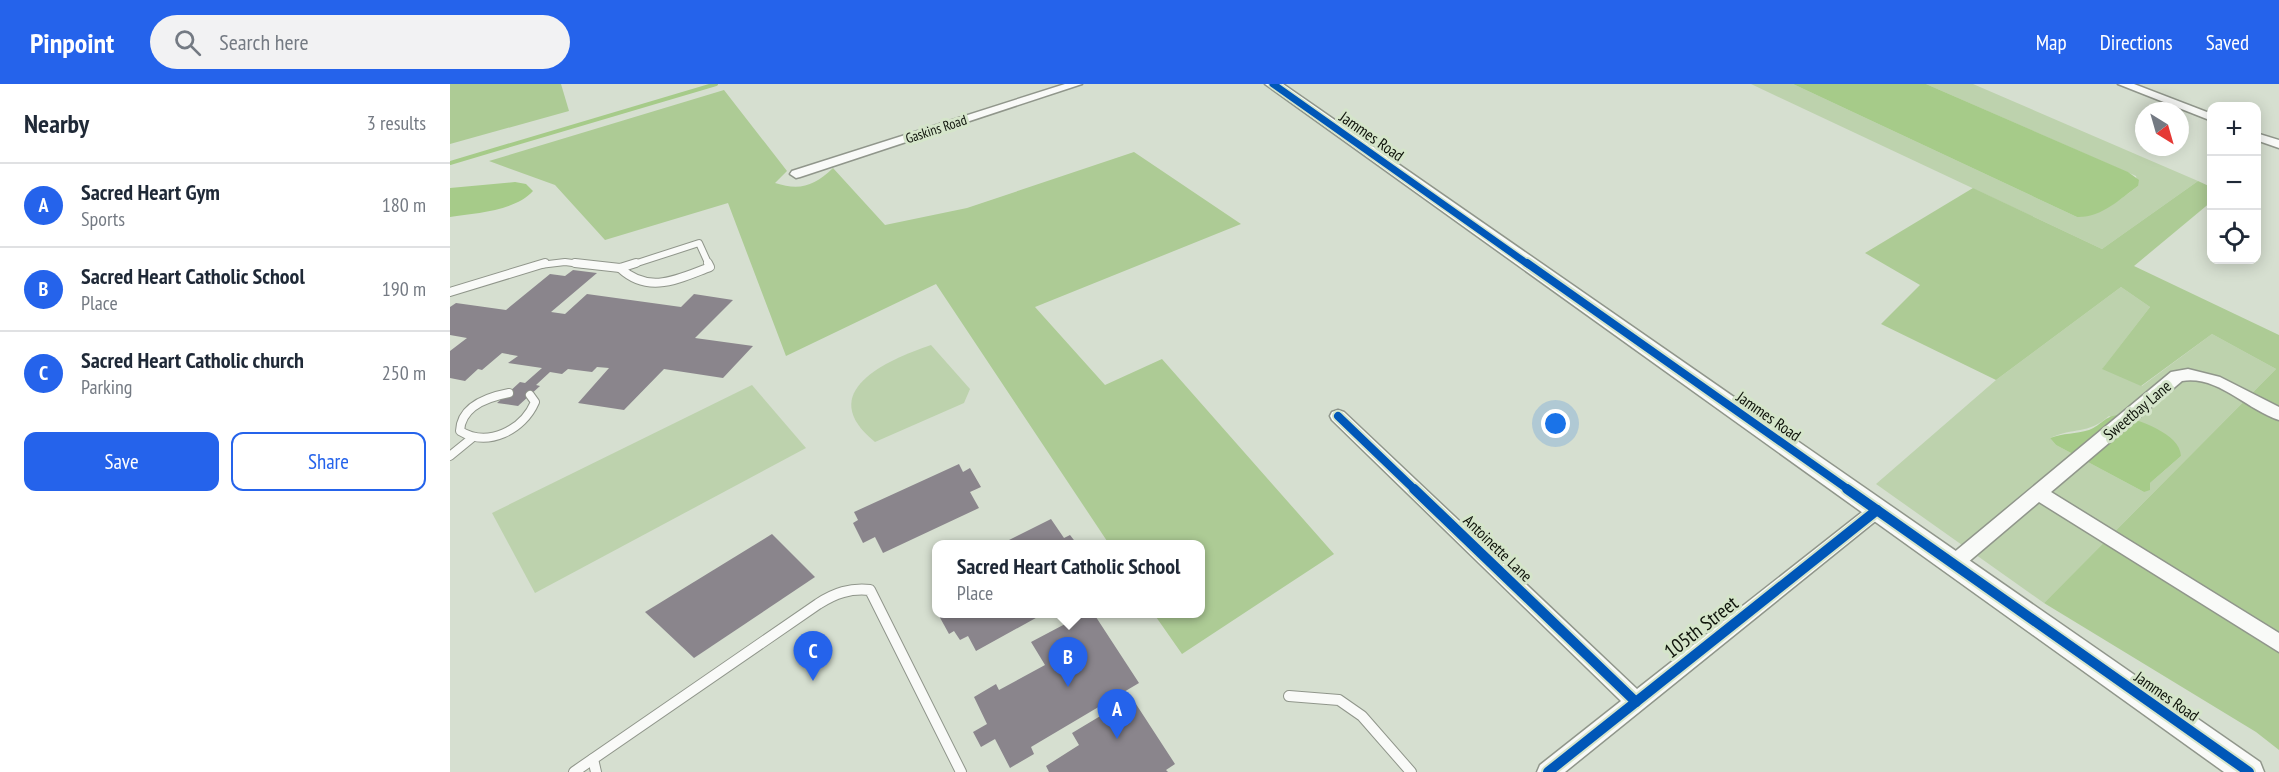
<!DOCTYPE html>
<html lang="en">
<head>
<meta charset="utf-8">
<style>
  :root { --surface:#fff; --page:#f2f2f3; --text:#1f2937; --muted:#747a83; --line:#e0e1e3; --accent:#2563eb }
  body { margin:0; font-family:"PT Sans Narrow",sans-serif; background:var(--page); color:var(--text) }
  .controls { position:absolute; right:18px; top:18px; display:grid; overflow:hidden; border-radius:12px; box-shadow:0 3px 15px #0003 }
  .controls button { width:54px; height:54px; display:grid; place-items:center; padding:0; border:0; border-bottom:2px solid var(--line); background:var(--surface); color:var(--text); font:30px sans-serif }
  .compass { position:absolute; left:1685px; top:18px; width:54px; height:54px; border-radius:50%; background:var(--surface); box-shadow:0 3px 15px #0003; rotate:143deg }
  .you { position:absolute; left:1106px; top:340px; width:21px; height:21px; margin:-15px; border:4px solid #fff; border-radius:50%; background:#1a73e8; box-shadow:0 0 0 9px #1a73e833 }
  .badge { display:grid; place-items:center; width:39px; height:39px; border-radius:50%; background:var(--accent); color:#fff; font-size:20px; font-weight:700 }
  .pin { position:absolute; translate:-50% -50px; filter:drop-shadow(0 2px 3px #0008) }
  .pin::after { content:''; position:absolute; top:32px; width:21px; height:18px; background:inherit; clip-path:polygon(0 0,100% 0,50% 100%) }
  .popup { position:absolute; left:482px; top:456px; width:273px; height:78px; box-sizing:border-box; display:grid; place-content:center; border-radius:12px; background:var(--surface); filter:drop-shadow(0 2px 4px #0005); font-size:20px; white-space:nowrap; color:var(--muted) }
  .popup b { font-size:22px; color:var(--text) }
  .popup::after { content:''; position:absolute; left:50%; top:100%; margin-left:-12px; border:12px solid transparent; border-top-color:var(--surface) }
  .list { margin:0; padding:0; list-style:none }
  h2 { display:flex; justify-content:space-between; align-items:center; height:78px; margin:0; padding:0 24px; font-size:26px }
  h2 small { font-size:20px; font-weight:400; color:var(--muted) }
  .list li { display:grid; grid-template-columns:39px 1fr auto; gap:18px; align-items:center; box-sizing:border-box; height:84px; padding:0 24px; border-top:2px solid var(--line) }
  .list b { display:block; font-size:22px; white-space:nowrap }
  .list p { margin:0; font-size:20px; white-space:nowrap; color:var(--muted) }
  .list em { font-size:20px; font-style:normal; color:var(--muted) }
  .actions { display:flex; gap:12px; padding:18px 24px }
  .actions a { flex:1; padding:14px 0; border:2px solid var(--accent); border-radius:12px; text-align:center; font-size:21px; color:var(--accent) }
  .actions .main { background:var(--accent); color:#fff }
  .icon { flex:none; width:33px; height:33px; fill:none; stroke:currentColor; stroke-width:2; stroke-linecap:round; stroke-linejoin:round }
  .map { position:relative; flex:none; width:1829px; height:688px; overflow:hidden }
  header { display:flex; align-items:center; gap:36px; box-sizing:border-box; height:84px; padding:0 30px; background:var(--accent); color:#fff }
  header strong { font-size:28px }
  nav { display:flex; gap:33px; margin-inline-start:auto; font-size:21px }
  .search { width:420px; height:54px; background:var(--page); display:flex; align-items:center; gap:15px; box-sizing:border-box; padding:0 21px; border-radius:33px; color:var(--muted); font-size:22px }
  main { display:flex }
  aside { flex:1; background:var(--surface) }
  .map>svg:first-child { display:block }
  .green { fill:#bdd2ad; fill-rule:evenodd }
  .forest { fill:#adcb95 }
  .water { fill:#a6cb89 }
  .lines { fill:none; stroke-linecap:round; stroke-linejoin:round }
  .stream { stroke:#a6cb89; stroke-width:4 }
  .building { fill:#8a858c }
  .lane-far2-casing { stroke:#90968b; stroke-width:8 }
  .lane-far1-casing { stroke:#90968b; stroke-width:10 }
  .lane-casing { stroke:#90968b; stroke-width:12 }
  .street-casing { stroke:#90968b; stroke-width:3 }
  .secondary-casing { stroke:#90968b; stroke-width:3 }
  .lane-far2 { stroke:#f9faf8; stroke-width:6 }
  .lane-far1 { stroke:#f9faf8; stroke-width:8 }
  .lane { stroke:#f9faf8; stroke-width:10 }
  .street { fill:#f9faf8; fill-rule:evenodd }
  .secondary { fill:#f9faf8; fill-rule:evenodd }
  .cycleway-far2-casing { stroke:#d5e5ca; stroke-width:10 }
  .cycleway-far1-casing { stroke:#d5e5ca; stroke-width:12 }
  .cycleway-casing { stroke:#d5e5ca; stroke-width:14 }
  .cycleway-far2 { stroke:#0057b8; stroke-width:7 }
  .cycleway-far1 { stroke:#0057b8; stroke-width:8 }
  .cycleway { stroke:#0057b8; stroke-width:10 }
  .labels { text-anchor:middle; stroke-width:6; stroke-linejoin:round; paint-order:stroke }
  .far-street-label { font-size:14px; fill:#0f140b; stroke:#d5e5ca }
  .street-label { font-size:16px; fill:#0f140b; stroke:#d5e5ca }
  .near-street-label { font-size:20px; fill:#0f140b; stroke:#d5e5ca }
</style>
</head>
<body>
<header>
<strong>Pinpoint</strong>
<div class="search"><svg class="icon" aria-label="search" viewBox="0 0 24 24"><circle cx="10" cy="10" r="6"/><path d="M15 15l6 6"/></svg>Search here</div>
<nav><a>Map</a><a>Directions</a><a>Saved</a></nav>
</header>
<main>
<aside>
<h2>Nearby<small>3 results</small></h2>
<ul class="list">
<li><span class="badge">A</span><div><b>Sacred Heart Gym</b><p>Sports</p></div><em>180 m</em></li>
<li><span class="badge">B</span><div><b>Sacred Heart Catholic School</b><p>Place</p></div><em>190 m</em></li>
<li><span class="badge">C</span><div><b>Sacred Heart Catholic church</b><p>Parking</p></div><em>250 m</em></li>
</ul>
<div class="actions"><a class="main">Save</a><a>Share</a></div>
</aside>
<div class="map">
<svg width="1829" height="688" viewBox="0 0 1829 688">
  <rect width="100%" height="100%" fill="#d6dfd0"/>
  <g class="green">
    <path d="M1301,0H1343L1627,133C1654,129 1667,118 1688,102L1686,92L1476,0H1523L1748,97L1652,165Z"/>
    <path d="M1671,203L1700,223L1653,284L1692,302L1762,250L1826,285L1594,519L1426,400L1546,296ZM1659,332L1731,372L1700,399L1694,408L1606,361L1600,354C1624,343 1637,351 1659,332Z"/>
    <path d="M481,261L520,305L514,319L425,358C363,308 437,276 481,261Z"/>
    <polygon points="302,301 356,364 85,509 42,429"/>
  </g>
  <g class="forest">
    <polygon points="0,0 111,0 119,27 0,60"/>
    <path d="M274,6L337,87L325,99C350,107 364,102 383,84L435,141L517,124L684,68L791,140L585,223L655,301L712,275L884,470L732,570L704,530H750V460H659L486,200L336,272L278,119L155,156L105,101L39,77Z"/>
    <polygon points="1748,97 1761,103 1761,118 1684,182 1829,251 1829,666 1806,648 1594,519 1826,285 1762,250 1691,302 1652,285 1700,223 1671,203 1546,296 1431,240 1470,201 1415,169 1523,104 1652,165"/>
  </g>
  <g class="water">
    <path d="M1343,0H1476L1678,88L1689,96L1688,102C1670,115 1651,134 1627,133Z"/>
    <path d="M65,98L76,100L83,107C65,127 26,129 0,133V104Z"/>
    <path d="M1669,331C1688,336 1730,349 1731,372L1700,399V406L1694,408L1606,361L1600,354C1613,349 1626,350 1639,346C1652,341 1654,332 1669,331Z"/>
  </g>
  <g class="lines">
    <polyline class="stream" points="0,79 266,0"/>
  </g>
  <g class="building">
    <polygon points="123,186 147,189 101,228 115,230 137,210 231,223 244,210 283,216 245,254 303,262 273,294 214,285 174,326 128,319 159,284 147,283 142,288 118,285 112,290 100,288 86,301 90,302 68,322 47,319 70,298 75,299 92,284 58,279 68,272 52,269 32,286 28,285 15,297 0,294 0,267 17,254 0,251 0,223 6,219 56,226 100,190 115,192"/>
    <polygon points="509,380 513,388 520,384 531,403 520,408 529,424 433,469 425,453 413,459 403,439 408,436 404,428"/>
    <polygon points="601,435 614,454 620,451 627,460 551,460"/>
    <polygon points="322,450 365,493 244,574 195,528"/>
    <polygon points="488,530 593,530 526,567 518,552 510,556 504,547 499,550"/>
    <polygon points="634,530 644,530 689,599 581,663 584,670 560,684 545,655 531,663 523,648 537,640 524,613 546,600 549,606 595,581 581,558"/>
    <polygon points="684,617 725,680 716,686 718,688 599,688 596,682 629,661 622,649 652,631 654,635"/>
  </g>
  <g class="lines">
    <defs>
      <g id="lane-far2">
        <polyline points="90,181 115,178 138,181"/>
        <polyline points="181,181 249,159 259,181"/>
      </g>
      <g id="lane-far1">
        <polyline points="125,179 170,184"/>
        <path d="M170,184C199,211 228,195 260,183L258,179"/>
        <polyline points="170,184 186,179"/>
        <polyline points="0,208 95,179"/>
        <path d="M59,309C38,313 11,322 10,347C38,364 73,346 85,318L80,311"/>
        <polyline points="0,372 22,354"/>
      </g>
      <g id="lane">
        <polyline points="839,612 889,616 912,632 961,688"/>
        <polyline points="143,675 146,688"/>
        <path d="M124,688L368,520C385,509 400,504 420,506L511,688"/>
      </g>
      <g id="street">
        <polygon points="615,0 632,0 350,93 346,94 340,90 342,87"/>
        <polygon points="1668,0 1684,0 1762,30 1762,37"/>
        <polygon points="1806,49 1829,56 1829,64 1806,56"/>
        <path d="M1738,285L1770,293L1829,323V336C1797,326 1768,291 1732,297L1601,408L1829,549V568L1589,418L1510,485L1503,488L1496,485L1494,480L1496,475L1721,288Z"/>
        <polygon points="888,326 894,328 1187,605 1421,421 1427,419 1433,421 1436,426 1433,431 1115,688 1087,688 1090,681 1171,617 882,336 880,332 882,328"/>
      </g>
      <polygon id="secondary" points="815,0 833,0 1810,678 1814,688 1774,688"/>
    </defs>
    <use href="#lane-far2" class="lane-far2-casing"/>
    <use href="#lane-far1" class="lane-far1-casing"/>
    <use href="#lane" class="lane-casing"/>
    <use href="#street" class="street-casing"/>
    <use href="#secondary" class="secondary-casing"/>
    <use href="#lane-far2" class="lane-far2"/>
    <use href="#lane-far1" class="lane-far1"/>
    <use href="#lane" class="lane"/>
    <use href="#street" class="street"/>
    <use href="#secondary" class="secondary"/>
    <defs>
      <polyline id="cycleway-far2" points="823,0 1079,181"/>
      <g id="cycleway-far1">
        <polyline points="1077,179 1399,406"/>
        <polyline points="888,332 965,406"/>
      </g>
      <g id="cycleway">
        <polyline points="964,405 1186,618"/>
        <polyline points="1397,405 1799,688"/>
        <polyline points="1098,688 1427,426"/>
      </g>
    </defs>
    <use href="#cycleway-far2" class="cycleway-far2-casing"/>
    <use href="#cycleway-far1" class="cycleway-far1-casing"/>
    <use href="#cycleway" class="cycleway-casing"/>
    <use href="#cycleway-far2" class="cycleway-far2"/>
    <use href="#cycleway-far1" class="cycleway-far1"/>
    <use href="#cycleway" class="cycleway"/>
  </g>
  <g class="labels">
    <g class="far-street-label">
      <text transform="translate(486 45) rotate(-18)" y="5">Gaskins Road</text>
    </g>
    <g class="street-label">
      <text transform="translate(922 52) rotate(35)" y="6">Jammes Road</text>
      <text transform="translate(1687 326) rotate(-40)" y="6">Sweetbay Lane</text>
      <text transform="translate(1319 332) rotate(35)" y="6">Jammes Road</text>
      <text transform="translate(1048 464) rotate(44)" y="6">Antoinette Lane</text>
      <text transform="translate(1717 612) rotate(35)" y="6">Jammes Road</text>
    </g>
    <g class="near-street-label">
      <text transform="translate(1251 543) rotate(-38)" y="7">105th Street</text>
    </g>
  </g>
</svg>
<div class="controls">
<button>+</button>
<button>−</button>
<button><svg class="icon" aria-label="locate" viewBox="0 0 24 24"><circle cx="12" cy="12" r="6"/><path d="M12 2v4M12 18v4M2 12h4M18 12h4"/></svg></button>
</div>
<svg class="compass" viewBox="-18 -18 36 36"><path d="M0-13l5 13h-10z" fill="#e53935"/><path d="M0 13l5-13h-10z" fill="#747a83"/></svg>
<div class="you"></div>
<div class="pin badge" style="left:667px;top:655px">A</div>
<div class="pin badge" style="left:618px;top:603px">B</div>
<div class="popup"><b>Sacred Heart Catholic School</b>Place</div>
<div class="pin badge" style="left:363px;top:597px">C</div>
</div>
</main>
</body>
</html>
